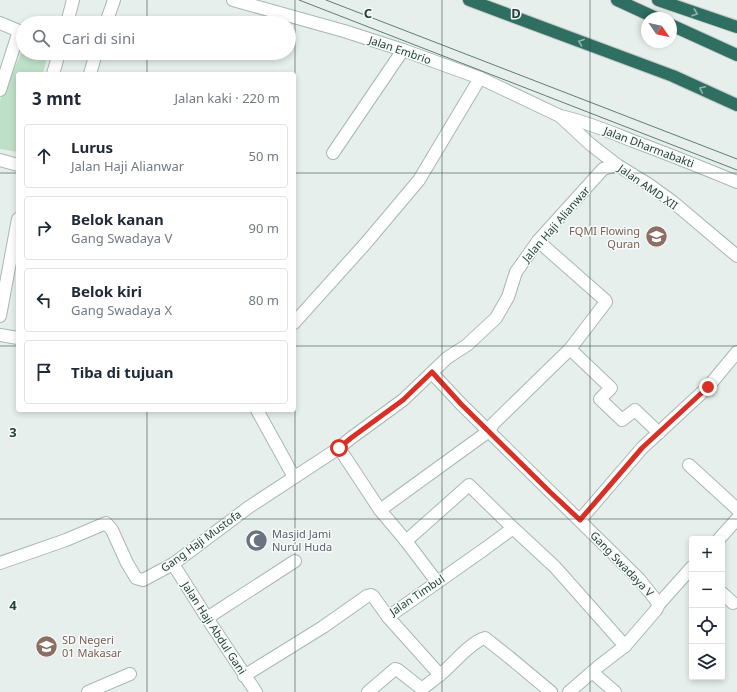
<!DOCTYPE html>
<html lang="id">
<head>
<meta charset="utf-8">
<style>
  :root { --surface:#fff; --page:#f2f2f3; --text:#1f2937; --muted:#747a83; --line:#e0e1e3 }
  body { margin:0; font-family:"Noto Sans",sans-serif; background:var(--page); color:var(--text) }
  .controls { position:absolute; right:12px; bottom:12px; display:grid; overflow:hidden; border-radius:4px; box-shadow:0 2px 6px #0003 }
  .controls button { width:36px; height:36px; display:grid; place-items:center; padding:0; border:0; border-bottom:1px solid var(--line); background:var(--surface); color:var(--text); font:20px sans-serif }
  .compass { position:absolute; left:641px; top:12px; width:36px; height:36px; border-radius:50%; background:var(--surface); box-shadow:0 2px 6px #0003; rotate:124deg }
  .stop { position:absolute; width:12px; height:12px; margin:-9px; border:3px solid #d93025; border-radius:50%; background:#fff }
  .stop.end { background:#d93025; border-color:#fff; box-shadow:0 1px 4px #0008 }
  .list { margin:0; padding:0; list-style:none }
  h2 { display:flex; justify-content:space-between; align-items:center; height:52px; margin:0; padding:0 16px; font-size:17px }
  h2 small { font-size:13px; font-weight:400; color:var(--muted) }
  .list li { display:grid; grid-template-columns:26px 1fr auto; gap:12px; align-items:center; box-sizing:border-box; height:64px; margin:0 8px 8px; padding:0 8px; border:1px solid var(--line); border-radius:4px }
  .list b { display:block; font-size:15px; white-space:nowrap }
  .list p { margin:0; font-size:13px; white-space:nowrap; color:var(--muted) }
  .list em { font-size:13px; font-style:normal; color:var(--muted) }
  .icon { flex:none; width:22px; height:22px; fill:none; stroke:currentColor; stroke-width:2; stroke-linecap:round; stroke-linejoin:round }
  .map { position:relative; flex:none; width:737px; height:692px; overflow:hidden }
  .search { position:absolute; background:var(--surface); box-shadow:0 2px 6px #0003; left:16px; top:16px; width:280px; height:44px; display:flex; align-items:center; gap:10px; box-sizing:border-box; padding:0 14px; border-radius:22px; color:var(--muted); font-size:15px }
  .panel { position:absolute; background:var(--surface); box-shadow:0 2px 6px #0003; left:16px; top:72px; width:280px; height:340px; border-radius:4px }
  .map>svg:first-child { display:block }
  .green { fill:#bfe0c8 }
  .lines { fill:none; stroke-linecap:round; stroke-linejoin:round }
  .minor-casing { stroke:#a8b8b2; stroke-width:14 }
  .tertiary-casing { stroke:#a8b8b2; stroke-width:14 }
  .motorway-casing { stroke:#c2cac8; stroke-width:14 }
  .minor { stroke:#fff; stroke-width:12 }
  .tertiary { stroke:#fff; stroke-width:12 }
  .motorway { stroke:#2f6f62; stroke-width:12 }
  .tram { stroke:#5f7d75; stroke-width:1 }
  .oneway { stroke:#93b5ae }
  .route { stroke:#d93025; stroke-width:5 }
  .grid { fill:none; stroke:#24423a; stroke-width:1; stroke-opacity:0.55 }
  .labels { text-anchor:middle; stroke-width:3; stroke-linejoin:round; paint-order:stroke }
  .street-label { font-size:11px; fill:#24423a; stroke:#f7fbf9 }
  .education-label { font-size:11px; fill:#785e54; stroke:#f7fbf9; text-anchor:end }
  .worship-label { font-size:11px; fill:#5b616d; stroke:#f7fbf9; text-anchor:start }
  .grid-label { font-size:13px; text-anchor:middle; font-weight:bold; fill:#24423a; stroke:#f7fbf9; stroke-width:3; stroke-linejoin:round; paint-order:stroke }
</style>
</head>
<body>
<div class="map">
<svg width="737" height="692" viewBox="0 0 737 692">
  <rect width="100%" height="100%" fill="#e6efeb"/>
  <polygon class="green" points="23,49 23,53 48,53 43,74 18,74 18,152 0,149 0,100"/>
  <g class="lines">
    <defs>
      <g id="minor">
        <path d="M233,0L344,31L403,50L480,78L560,116C585,121 610,132 633,141C668,154 703,168 737,182"/>
        <polyline points="0,23 19,31 23,32"/>
        <polyline points="106,23 114,0"/>
        <polyline points="90,74 96,53"/>
        <polyline points="0,90 19,31"/>
        <polyline points="560,116 590,144 617,165 648,184 673,202 737,256"/>
        <polyline points="333,153 403,50"/>
        <polyline points="0,160 18,165"/>
        <polyline points="294,323 366,243 419,180 480,78"/>
        <polyline points="0,335 18,338"/>
        <polyline points="570,349 611,388 600,399 622,420 635,410 659,433"/>
        <polyline points="432,373 461,404 639,579 659,604"/>
        <polyline points="257,410 294,477"/>
        <polyline points="339,448 380,510 406,541 469,485 513,528 555,567 625,646"/>
        <polyline points="689,465 737,509"/>
        <polyline points="380,510 489,431 493,424 570,349 606,302 605,300 538,241"/>
        <polyline points="580,520 642,448 708,387 737,352"/>
        <polyline points="719,539 737,519"/>
        <polyline points="406,541 437,582"/>
        <polyline points="0,563 66,540 106,523 112,530 127,563 136,578 143,580 173,564 249,507 339,448 351,438 403,400 447,358 467,345 496,318 508,297 516,272 538,241 603,169 617,165"/>
        <polyline points="173,564 207,618 256,692"/>
        <polyline points="722,593 733,603"/>
        <polyline points="388,617 486,548 513,528"/>
        <polyline points="207,618 295,561"/>
        <polyline points="592,672 615,692"/>
        <polyline points="244,676 323,627 367,596 371,595 373,596 388,617 440,675"/>
        <polyline points="88,692 130,674"/>
        <path d="M368,692L395,669L398,670L422,689C428,684 435,679 442,673C453,664 472,641 485,638L509,657L551,692"/>
        <polyline points="569,692 599,666 625,646 656,610 659,604 692,567"/>
      </g>
      <g id="tertiary">
        <polyline points="67,23 73,0"/>
        <polyline points="53,74 59,53"/>
        <polyline points="0,316 18,219"/>
      </g>
      <g id="motorway">
        <polyline points="469,0 673,76 737,105"/>
        <polyline points="617,0 656,18"/>
        <polyline points="658,0 737,27"/>
        <polyline points="671,25 737,55"/>
      </g>
    </defs>
    <use href="#minor" class="minor-casing"/>
    <use href="#tertiary" class="tertiary-casing"/>
    <use href="#motorway" class="motorway-casing"/>
    <use href="#minor" class="minor"/>
    <use href="#tertiary" class="tertiary"/>
    <use href="#motorway" class="motorway"/>
    <g class="tram">
      <polyline points="299,0 737,170"/>
      <polyline points="326,0 737,159"/>
    </g>
  </g>
  <defs><path id="oneway-chevron" d="M-2-3.5L2.5 0L-2 3.5" fill="none" stroke-width="1.6" stroke-linecap="round" stroke-linejoin="round"/></defs>
  <g class="oneway">
    <use href="#oneway-chevron" transform="translate(695 13) rotate(19)"/>
    <use href="#oneway-chevron" transform="translate(581 42) rotate(-160)"/>
    <use href="#oneway-chevron" transform="translate(702 89) rotate(-155)"/>
  </g>
  <g class="lines">
    <polyline class="route" points="339,448 351,438 403,400 432,372 461,404 550,492 580,520 642,448 708,387"/>
  </g>
  <path class="grid" d="M147,0V23M295,0V692M442,0V692M590,0V692M147,53V74M0,173H18M294,173H737M0,346H18M294,346H737M147,410V692M0,519H737"/>
  <defs>
    <symbol id="school-disc" viewBox="-11 -11 22 22"><circle r="9.5" fill="#8d6e63" stroke="#f7fbf9"/><path d="M0-5L7-2L0 1L-7-2ZM-4 1L0 2.5L4 1V4Q0 6-4 4Z" fill="#fff"/></symbol>
    <symbol id="mosque-disc" viewBox="-11 -11 22 22"><circle r="9.5" fill="#6b7280" stroke="#f7fbf9"/><path d="M3.5-4.9A6 6 0 1 0 3.5 4.9A5 5 0 1 1 3.5-4.9Z" fill="#fff"/></symbol>
  </defs>
  <g fill-rule="evenodd">
    <use href="#school-disc" x="644" y="224" width="25" height="25"/>
    <use href="#mosque-disc" x="244" y="528" width="25" height="25"/>
    <use href="#school-disc" x="34" y="634" width="25" height="25"/>
  </g>
  <g class="labels">
    <g class="street-label">
      <text transform="translate(400 50) rotate(19)" y="4">Jalan Embrio</text>
      <text transform="translate(649 147) rotate(21)" y="4">Jalan Dharmabakti</text>
      <text transform="translate(648 187) rotate(35)" y="4">Jalan AMD XII</text>
      <text transform="translate(556 224) rotate(-49)" y="4">Jalan Haji Alianwar</text>
      <text transform="translate(201 541) rotate(-36)" y="4">Gang Haji Mustofa</text>
      <text transform="translate(622 564) rotate(46)" y="4">Gang Swadaya V</text>
      <text transform="translate(417 595) rotate(-34)" y="4">Jalan Timbul</text>
      <text transform="translate(214 628) rotate(57)" y="4">Jalan Haji Abdul Gani</text>
    </g>
    <g class="education-label">
      <text x="640" y="235">FQMI Flowing<tspan x="640" dy="13">Quran</tspan></text>
      <text x="62" y="644" text-anchor="start">SD Negeri<tspan x="62" dy="13">01 Makasar</tspan></text>
    </g>
    <g class="worship-label">
      <text x="272" y="538">Masjid Jami<tspan x="272" dy="13">Nurul Huda</tspan></text>
    </g>
  </g>
  <g class="grid-label">
    <text x="368" y="18">C</text>
    <text x="516" y="18">D</text>
    <text x="13" y="437">3</text>
    <text x="13" y="610">4</text>
  </g>
</svg>
<div class="controls">
<button>+</button>
<button>−</button>
<button><svg class="icon" aria-label="locate" viewBox="0 0 24 24"><circle cx="12" cy="12" r="6"/><path d="M12 2v4M12 18v4M2 12h4M18 12h4"/></svg></button>
<button><svg class="icon" aria-label="layers" viewBox="0 0 24 24"><path d="M12 4l9 5-9 5-9-5zM3 14l9 5 9-5"/></svg></button>
</div>
<svg class="compass" viewBox="-18 -18 36 36"><path d="M0-13l5 13h-10z" fill="#e53935"/><path d="M0 13l5-13h-10z" fill="#747a83"/></svg>
<div class="stop" style="left:339px;top:448px"></div>
<div class="stop end" style="left:708px;top:387px"></div>
<div class="search"><svg class="icon" aria-label="search" viewBox="0 0 24 24"><circle cx="10" cy="10" r="6"/><path d="M15 15l6 6"/></svg>Cari di sini</div>
<section class="panel">
<h2>3 mnt<small>Jalan kaki · 220 m</small></h2>
<ul class="list">
<li><svg class="icon" aria-label="ahead" viewBox="0 0 24 24"><path d="M12 20V5M6 11l6-6 6 6"/></svg><div><b>Lurus</b><p>Jalan Haji Alianwar</p></div><em>50 m</em></li>
<li><svg class="icon" aria-label="right" viewBox="0 0 24 24"><path d="M7 20v-9h11M14 6l5 5-5 5"/></svg><div><b>Belok kanan</b><p>Gang Swadaya V</p></div><em>90 m</em></li>
<li><svg class="icon" aria-label="left" viewBox="0 0 24 24"><path d="M17 20v-9H6M10 6l-5 5 5 5"/></svg><div><b>Belok kiri</b><p>Gang Swadaya X</p></div><em>80 m</em></li>
<li><svg class="icon" aria-label="arrive" viewBox="0 0 24 24"><path d="M6 21V4h12l-3 4 3 4H6"/></svg><div><b>Tiba di tujuan</b></div></li>
</ul>
</section>
</div>
</body>
</html>
